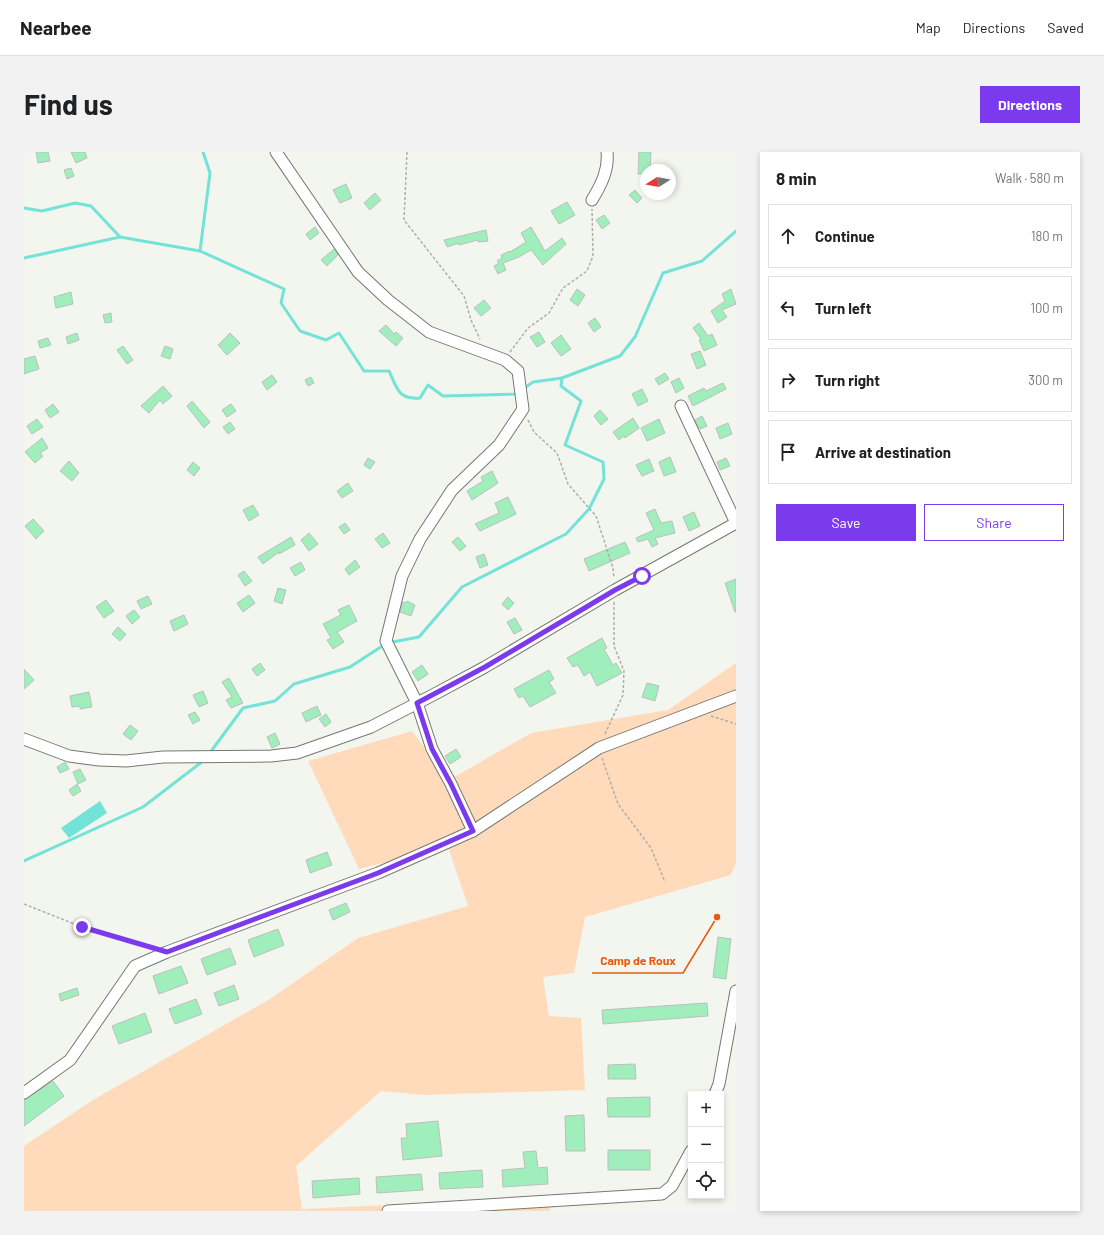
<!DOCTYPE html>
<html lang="en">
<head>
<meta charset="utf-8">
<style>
  :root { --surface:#fff; --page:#f2f2f2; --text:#202124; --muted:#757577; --line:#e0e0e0; --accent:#7c3aed }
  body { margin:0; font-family:Barlow,sans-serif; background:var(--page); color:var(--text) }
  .controls { position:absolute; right:12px; bottom:12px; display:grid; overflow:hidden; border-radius:0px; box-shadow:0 2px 6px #0003 }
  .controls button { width:36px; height:36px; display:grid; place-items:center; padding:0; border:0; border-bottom:1px solid var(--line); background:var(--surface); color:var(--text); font:20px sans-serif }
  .compass { position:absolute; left:616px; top:12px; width:36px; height:36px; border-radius:50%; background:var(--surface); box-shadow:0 2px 6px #0003; rotate:259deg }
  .stop { position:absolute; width:12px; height:12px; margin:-9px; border:3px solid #7c3aed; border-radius:50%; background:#fff }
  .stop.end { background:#7c3aed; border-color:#fff; box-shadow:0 1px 4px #0008 }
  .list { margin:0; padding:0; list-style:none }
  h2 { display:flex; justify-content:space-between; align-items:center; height:52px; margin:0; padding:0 16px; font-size:17px }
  h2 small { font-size:13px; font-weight:400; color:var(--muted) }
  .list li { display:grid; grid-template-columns:26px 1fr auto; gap:12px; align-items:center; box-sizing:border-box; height:64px; margin:0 8px 8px; padding:0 8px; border:1px solid var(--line); border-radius:0px }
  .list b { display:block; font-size:15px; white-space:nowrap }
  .list em { font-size:13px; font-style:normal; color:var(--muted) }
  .actions { display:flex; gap:8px; padding:12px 16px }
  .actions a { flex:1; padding:9px 0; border:1px solid var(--accent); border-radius:0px; text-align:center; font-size:14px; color:var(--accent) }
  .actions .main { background:var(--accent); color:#fff }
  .icon { flex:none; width:22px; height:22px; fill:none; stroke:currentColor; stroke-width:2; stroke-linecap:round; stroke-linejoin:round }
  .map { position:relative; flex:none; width:712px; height:1059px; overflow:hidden; border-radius:0px }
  header { display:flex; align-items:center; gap:24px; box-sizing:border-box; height:56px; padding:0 20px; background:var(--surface); border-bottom:1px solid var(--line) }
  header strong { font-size:19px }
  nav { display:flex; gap:22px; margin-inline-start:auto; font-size:14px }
  .intro { display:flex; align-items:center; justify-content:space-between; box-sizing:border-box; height:96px; padding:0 24px }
  h1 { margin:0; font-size:28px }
  .button { padding:10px 18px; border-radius:0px; background:var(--accent); color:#fff; font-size:14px; font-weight:700 }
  main { display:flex; gap:24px; padding:0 24px }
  aside { flex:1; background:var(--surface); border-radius:0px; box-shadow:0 2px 6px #0003 }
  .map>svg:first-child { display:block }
  .green { fill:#ffdbbb }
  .water { fill:#74e3d7 }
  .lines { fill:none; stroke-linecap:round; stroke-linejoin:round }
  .stream { stroke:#74e3d7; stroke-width:3 }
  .building { fill:#a0eebc; stroke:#bac0bc }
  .minor-casing { stroke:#767872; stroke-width:13 }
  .path { stroke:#adafaa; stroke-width:1.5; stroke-dasharray:3 2; stroke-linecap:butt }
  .minor { stroke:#fff; stroke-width:11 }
  .route { stroke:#7c3aed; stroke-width:5 }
  .leader { fill:none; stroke:#e8590c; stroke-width:1.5 }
  .callout-dot { fill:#e8590c; stroke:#f3f6ef; stroke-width:1.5 }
  .callout-label { font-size:12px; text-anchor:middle; font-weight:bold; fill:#e8590c; stroke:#f3f6ef; stroke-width:3; stroke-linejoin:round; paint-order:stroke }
</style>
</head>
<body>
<header>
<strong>Nearbee</strong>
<nav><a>Map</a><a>Directions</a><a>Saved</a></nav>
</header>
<div class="intro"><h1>Find us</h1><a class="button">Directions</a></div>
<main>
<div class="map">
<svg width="712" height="1059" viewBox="0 0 712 1059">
  <rect width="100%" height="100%" fill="#f3f6ef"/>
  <polygon class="green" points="712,511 712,711 707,723 561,765 550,821 519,825 525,864 557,866 561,938 400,943 357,939 272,1014 278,1057 525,1045 526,1059 0,1059 0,994 69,948 246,847 334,786 444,754 424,695 335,717 284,609 388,579 425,628 507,581 644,558"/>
  <polygon class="water" points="76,649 83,661 45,686 37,676"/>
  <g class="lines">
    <g class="stream">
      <polyline points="0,56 18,59 51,51 67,54 96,85"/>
      <polyline points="176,99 186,21 179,0"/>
      <path d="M0,106L96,85L176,99L260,137L257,151L276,179L302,188L315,181L340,219H365C373,236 374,248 396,246L404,233L419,244L491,242L495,240"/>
      <polyline points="499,237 509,230 538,226 596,204 611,185 639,121 678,109 712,79"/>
      <polyline points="185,602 219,556 251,549 270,532 326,515 363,491 395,485 438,435 542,382 565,357 580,327 579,310 541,293 557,249 537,234 538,226"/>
      <polyline points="0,709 119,655 179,609"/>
    </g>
  </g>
  <g class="building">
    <polygon points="12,0 24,0 26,9 14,11"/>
    <polygon points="47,0 61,0 63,6 52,11"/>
    <polygon points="615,0 627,0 626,18 622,18 622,22 614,22"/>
    <polygon points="47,16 50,24 43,27 40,18"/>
    <polygon points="322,32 328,46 316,51 309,38"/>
    <polygon points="611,38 618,46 613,51 605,43"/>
    <polygon points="351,41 357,48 346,58 340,51"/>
    <polygon points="543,50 551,63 535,72 527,59"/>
    <polygon points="580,63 586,71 578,77 572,68"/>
    <polygon points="291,75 295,81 286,88 282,82"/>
    <polygon points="507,75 521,99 538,86 542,92 519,113 507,98 495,105 479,111 482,118 474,122 470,114 475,111 473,109 478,106 477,103 486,99 486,100 502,90 497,81"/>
    <polygon points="462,78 464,89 454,90 454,88 435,93 435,91 423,95 420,88"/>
    <polygon points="310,97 314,103 303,114 297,108"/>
    <polygon points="553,137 561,143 554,154 546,148"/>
    <polygon points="707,137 712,152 698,158 703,165 694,171 687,159 701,149 698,142"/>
    <polygon points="47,140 49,152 32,156 30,145"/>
    <polygon points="460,148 467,156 457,164 450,156"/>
    <polygon points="87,161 88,170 81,171 79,163"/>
    <polygon points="571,166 577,175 570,180 564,171"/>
    <polygon points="675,171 684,184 688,182 693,193 680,199 675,188 677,187 669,176"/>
    <polygon points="362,173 370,182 372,180 379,186 372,194 355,179"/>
    <polygon points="515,180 521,190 513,195 506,185"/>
    <polygon points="53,181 55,188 44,192 42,185"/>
    <polygon points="206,181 216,191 203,203 194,193"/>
    <polygon points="537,183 547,197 537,204 527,191"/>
    <polygon points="24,186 27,193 16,196 14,189"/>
    <polygon points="99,194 109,208 103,212 93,198"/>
    <polygon points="141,194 149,197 146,207 137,204"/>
    <polygon points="676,199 682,213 673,217 667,202"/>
    <polygon points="11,204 15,217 0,222 0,207"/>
    <polygon points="641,221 645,227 635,233 631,227"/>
    <polygon points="248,223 253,230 243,238 238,230"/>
    <polygon points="287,225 290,231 284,234 281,228"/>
    <polygon points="655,226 660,236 652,241 647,230"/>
    <polygon points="699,231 702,237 669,254 664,244 680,236 682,239"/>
    <polygon points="139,234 148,244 139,252 136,248 125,261 117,254"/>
    <polygon points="618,237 624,249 614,254 608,242"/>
    <polygon points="168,249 186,270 180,276 163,254"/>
    <polygon points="29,252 35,260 26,266 21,258"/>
    <polygon points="207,252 212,259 203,265 198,258"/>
    <polygon points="576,258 584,267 577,273 570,264"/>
    <polygon points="678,264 683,274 676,277 671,268"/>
    <polygon points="609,266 615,276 601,286 600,284 595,288 589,280"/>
    <polygon points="13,267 19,275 8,282 3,274"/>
    <polygon points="635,267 641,281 623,289 617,276"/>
    <polygon points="206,270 211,277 204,282 199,275"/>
    <polygon points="704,271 708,282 696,287 692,276"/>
    <polygon points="18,286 24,296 16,301 19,304 11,311 1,300"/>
    <polygon points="646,305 652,320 640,324 635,310"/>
    <polygon points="344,306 351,310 346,317 340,313"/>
    <polygon points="702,306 706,314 696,318 693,310"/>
    <polygon points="625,307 630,319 618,324 612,313"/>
    <polygon points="45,309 55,321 48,329 36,319"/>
    <polygon points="169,310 176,316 170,324 163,318"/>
    <polygon points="468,319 474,331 448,348 443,339 459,329 457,325"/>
    <polygon points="324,331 329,339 318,346 313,339"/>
    <polygon points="484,345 492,362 456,379 451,372 475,361 471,351"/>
    <polygon points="229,353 235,363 225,369 219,358"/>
    <polygon points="631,357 637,371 648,369 651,381 631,386 634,392 628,395 624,387 614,390 612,386 630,378 622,361"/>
    <polygon points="670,360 676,374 665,379 659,365"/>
    <polygon points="9,367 20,379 12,387 1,374"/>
    <polygon points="321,371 326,378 320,382 315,375"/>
    <polygon points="285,381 294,392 285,399 277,388"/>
    <polygon points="359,381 366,391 358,396 351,387"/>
    <polygon points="267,385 271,393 255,402 255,400 239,412 234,405"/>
    <polygon points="434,385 442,394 436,399 428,390"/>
    <polygon points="601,390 606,401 565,419 560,407"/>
    <polygon points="460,402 464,413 456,416 452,405"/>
    <polygon points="331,408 336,415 325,423 321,417"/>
    <polygon points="277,410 281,418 271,424 266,416"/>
    <polygon points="220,419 228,429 221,434 214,423"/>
    <polygon points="712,427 712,460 711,460 701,431"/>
    <polygon points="254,436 262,438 258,452 250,449"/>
    <polygon points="225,443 231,451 219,460 213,451"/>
    <polygon points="124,444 128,452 117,457 113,449"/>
    <polygon points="484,445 490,451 484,458 478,452"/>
    <polygon points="82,448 90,459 80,466 72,455"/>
    <polygon points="383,449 391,453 387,464 376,460 379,450 382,451"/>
    <polygon points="325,453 333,469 313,480 320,490 309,497 303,488 307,486 299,472 317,463 314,458"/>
    <polygon points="110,458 116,465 108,472 102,464"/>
    <polygon points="160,463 164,472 150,479 146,469"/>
    <polygon points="491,466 498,478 490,482 483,470"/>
    <polygon points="94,475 102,482 96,489 88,482"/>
    <polygon points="578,486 583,496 580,497 589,513 592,511 598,521 573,534 566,520 560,524 554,513 549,515 543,506"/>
    <polygon points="236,511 241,518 233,524 228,517"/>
    <polygon points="398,513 404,522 394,529 388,520"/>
    <polygon points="0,517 10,528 0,537"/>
    <polygon points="525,518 530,527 525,530 532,541 506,555 499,544 495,546 490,537"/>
    <polygon points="205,526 219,551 207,556 202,548 208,545 198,530"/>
    <polygon points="623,531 635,534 631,549 618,545"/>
    <polygon points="179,539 184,551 175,555 169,543"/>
    <polygon points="65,540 68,555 56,557 56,554 48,555 46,544"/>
    <polygon points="293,554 297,563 282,570 278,561"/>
    <polygon points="171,560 176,568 169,572 164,563"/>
    <polygon points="302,562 307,570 301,575 295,567"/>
    <polygon points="106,573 114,579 107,588 99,582"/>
    <polygon points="251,581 256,592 248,596 243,585"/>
    <polygon points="432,597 437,605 426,612 421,604"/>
    <polygon points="41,610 45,617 36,621 33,615"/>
    <polygon points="56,617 62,628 54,632 49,620"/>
    <polygon points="53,632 57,639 49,644 45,638"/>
    <polygon points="303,700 308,713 286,721 282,708"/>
    <polygon points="322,751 326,760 309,768 305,758"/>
    <polygon points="254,777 260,793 230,805 224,788"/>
    <polygon points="694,785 707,787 702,827 689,825"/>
    <polygon points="206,796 212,812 183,823 177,807"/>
    <polygon points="157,814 164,831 135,842 129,824"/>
    <polygon points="210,833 215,847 195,854 190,841"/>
    <polygon points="53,836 55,843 37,849 35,842"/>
    <polygon points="172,847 178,862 151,872 145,857"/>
    <polygon points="683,851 684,864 579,872 578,858"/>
    <polygon points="121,861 128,880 95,892 88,874"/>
    <polygon points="611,912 612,927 584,927 584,913"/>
    <polygon points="29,929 40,944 0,974 0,948"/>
    <polygon points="626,945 626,965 584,965 583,946"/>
    <polygon points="560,963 561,999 542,999 541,964"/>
    <polygon points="414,969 418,1004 379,1008 377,986 383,986 382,972"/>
    <rect x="584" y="998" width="42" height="20"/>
    <polygon points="512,999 514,1016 523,1015 524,1032 479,1035 478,1018 501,1016 499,1000"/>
    <polygon points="458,1018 459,1035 416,1037 415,1021"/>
    <polygon points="397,1022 399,1038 353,1041 352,1025"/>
    <polygon points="335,1026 336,1042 289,1046 288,1029"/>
  </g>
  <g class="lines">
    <defs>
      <g id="minor">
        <polyline points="252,0 334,120 364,148 405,180 481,208 494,219 499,257 475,293 428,338 396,387 378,424 362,489 393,551 408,597 427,632 449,679"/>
        <path d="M568,48C577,33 585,18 583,0"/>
        <polyline points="657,254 712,371"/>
        <polyline points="0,587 45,604 75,608 102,609 139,605 247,604 273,601 347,575 409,543 461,515 591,438 712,371"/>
        <polyline points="0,941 46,908 111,814 143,800 354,721 404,699 449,679 575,596 712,544"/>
        <polyline points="691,942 695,932 712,839"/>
        <polyline points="364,1059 638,1042 648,1034 667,999"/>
      </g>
    </defs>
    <use href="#minor" class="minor-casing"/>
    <g class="path">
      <polyline points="383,0 380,68 440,144 447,168 456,187"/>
      <polyline points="486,200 504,176 525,161 539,136 563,119 569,104 568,57"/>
      <polyline points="504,268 510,280 533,301 544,332 572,364 589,416 590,426"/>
      <polyline points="687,564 712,572"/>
      <polyline points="581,582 599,543 600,519 590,494 590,450"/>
      <polyline points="578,606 594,652 627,696 641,730"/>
      <polyline points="0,752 58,775 129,795"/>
    </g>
    <use href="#minor" class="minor"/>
  </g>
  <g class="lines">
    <polyline class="route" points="58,775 143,800 354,721 449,679 427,632 408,597 393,551 461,515 591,438 618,424"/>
  </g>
  <path class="leader" d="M693 765L659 821H568"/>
  <circle class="callout-dot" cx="693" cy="765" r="4"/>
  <g class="callout-label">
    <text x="614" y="813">Camp de Roux</text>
  </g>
</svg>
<div class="controls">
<button>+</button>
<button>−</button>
<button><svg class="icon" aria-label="locate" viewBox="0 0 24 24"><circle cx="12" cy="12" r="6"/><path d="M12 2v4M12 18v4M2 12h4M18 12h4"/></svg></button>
</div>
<svg class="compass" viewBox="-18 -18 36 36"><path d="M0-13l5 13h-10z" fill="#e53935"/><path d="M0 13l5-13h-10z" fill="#757577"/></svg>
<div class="stop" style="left:618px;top:424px"></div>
<div class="stop end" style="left:58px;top:775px"></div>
</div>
<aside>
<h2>8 min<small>Walk · 580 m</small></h2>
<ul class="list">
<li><svg class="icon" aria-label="ahead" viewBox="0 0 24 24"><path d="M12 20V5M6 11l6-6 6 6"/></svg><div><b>Continue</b></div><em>180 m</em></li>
<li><svg class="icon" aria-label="left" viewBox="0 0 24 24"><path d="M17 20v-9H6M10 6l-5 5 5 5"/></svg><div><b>Turn left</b></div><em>100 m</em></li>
<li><svg class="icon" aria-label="right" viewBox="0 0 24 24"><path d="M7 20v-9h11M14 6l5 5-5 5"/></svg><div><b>Turn right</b></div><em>300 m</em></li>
<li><svg class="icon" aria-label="arrive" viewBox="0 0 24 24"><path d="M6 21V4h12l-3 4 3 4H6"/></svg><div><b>Arrive at destination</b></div></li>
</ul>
<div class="actions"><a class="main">Save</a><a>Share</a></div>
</aside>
</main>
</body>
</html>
